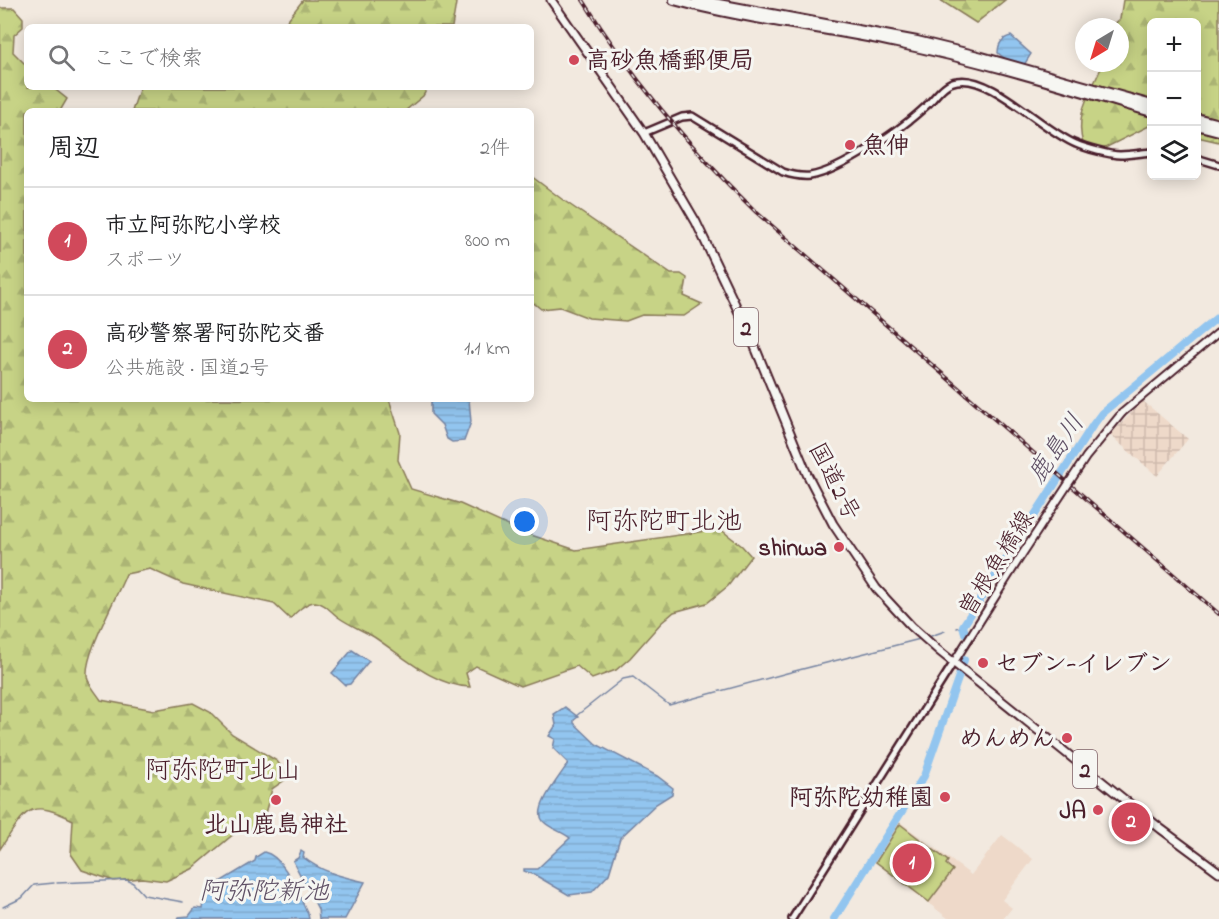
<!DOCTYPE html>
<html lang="ja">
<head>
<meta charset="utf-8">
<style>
  :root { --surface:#fff; --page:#f6f6f6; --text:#202124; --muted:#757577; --line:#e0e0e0; --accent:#d1495b }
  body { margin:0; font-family:"Indie Flower","Klee One",sans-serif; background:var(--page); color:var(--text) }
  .controls { position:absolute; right:18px; top:18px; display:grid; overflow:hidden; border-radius:9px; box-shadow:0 3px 15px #0003 }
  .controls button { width:54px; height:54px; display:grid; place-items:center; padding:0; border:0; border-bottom:2px solid var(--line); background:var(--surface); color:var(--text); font:30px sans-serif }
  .compass { position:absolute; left:1075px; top:18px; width:54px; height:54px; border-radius:50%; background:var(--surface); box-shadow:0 3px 15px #0003; rotate:218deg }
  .you { position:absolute; left:525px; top:522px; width:21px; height:21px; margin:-15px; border:4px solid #fff; border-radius:50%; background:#1a73e8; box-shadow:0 0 0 9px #1a73e833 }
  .badge { display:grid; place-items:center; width:39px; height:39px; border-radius:50%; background:var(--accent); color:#fff; font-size:20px; font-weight:700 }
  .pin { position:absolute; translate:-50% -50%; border:3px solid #fff; box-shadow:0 2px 6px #0006 }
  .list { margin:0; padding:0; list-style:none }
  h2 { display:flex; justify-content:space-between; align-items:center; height:78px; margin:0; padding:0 24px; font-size:26px }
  h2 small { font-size:20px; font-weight:400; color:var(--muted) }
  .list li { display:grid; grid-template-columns:39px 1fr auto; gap:18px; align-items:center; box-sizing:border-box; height:108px; padding:0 24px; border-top:2px solid var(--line) }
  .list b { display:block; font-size:22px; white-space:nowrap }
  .list p { margin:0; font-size:20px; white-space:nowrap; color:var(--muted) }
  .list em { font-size:20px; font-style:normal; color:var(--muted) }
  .icon { flex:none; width:33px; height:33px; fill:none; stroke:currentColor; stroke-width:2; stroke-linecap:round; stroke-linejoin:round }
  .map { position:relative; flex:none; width:1219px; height:919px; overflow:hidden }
  .search { position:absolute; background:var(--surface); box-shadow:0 3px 15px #0003; left:24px; top:24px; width:510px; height:66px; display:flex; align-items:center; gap:15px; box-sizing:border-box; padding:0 21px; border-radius:9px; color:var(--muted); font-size:22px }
  .panel { position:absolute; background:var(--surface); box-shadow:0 3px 15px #0003; left:24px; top:108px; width:510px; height:294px; border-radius:9px }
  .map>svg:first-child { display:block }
  .built { fill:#eed9c9 }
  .industrial { fill:url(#industrial-grid) }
  .green { fill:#c7d386; stroke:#887958; stroke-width:1.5 }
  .forest { fill:url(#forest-firs); stroke:#887958; stroke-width:1.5 }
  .water { fill:url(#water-rules); stroke:#7583a1; stroke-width:1.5 }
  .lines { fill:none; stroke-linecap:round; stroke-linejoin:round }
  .stream { stroke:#7583a1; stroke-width:1.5 }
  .river { stroke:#92c5ef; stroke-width:8 }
  .tertiary-casing { stroke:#4a1f2b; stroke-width:10 }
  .secondary-casing { stroke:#4a1f2b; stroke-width:10 }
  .trunk-casing { stroke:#4a1f2b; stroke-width:11 }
  .motorway-casing { stroke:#4a1f2b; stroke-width:12 }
  .tertiary { stroke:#f6f6f2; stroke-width:5 }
  .secondary { stroke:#f6f6f2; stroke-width:6 }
  .trunk { stroke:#f6f6f2; stroke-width:7 }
  .motorway { stroke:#f6f6f2; stroke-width:8 }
  .rail-casing { stroke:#4a1f2b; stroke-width:4 }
  .rail { stroke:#f6f6f2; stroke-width:1.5; stroke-dasharray:4.5; stroke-linecap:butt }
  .secondary-bridge-casing { stroke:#4a1f2b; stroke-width:10; stroke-linecap:butt }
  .secondary-bridge { stroke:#f6f6f2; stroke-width:6 }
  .poi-dot { fill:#d1495b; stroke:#f6f6f2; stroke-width:2 }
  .labels { text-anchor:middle; stroke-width:6; stroke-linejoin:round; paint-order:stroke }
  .shield { fill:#f6f6f2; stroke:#7e6067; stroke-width:1.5 }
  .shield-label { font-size:22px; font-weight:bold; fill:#4a1f2b }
  .poi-label { font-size:24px; font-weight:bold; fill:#4a1f2b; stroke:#f6f6f2; text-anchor:end }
  .street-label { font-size:24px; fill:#4a1f2b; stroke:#f6f6f2 }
  .water-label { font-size:26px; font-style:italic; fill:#605166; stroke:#f6f6f2 }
  .neighbourhood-label { font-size:26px; fill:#4a1f2b; stroke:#f6f6f2 }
</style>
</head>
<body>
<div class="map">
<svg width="1219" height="919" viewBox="0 0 1219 919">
  <defs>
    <pattern id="industrial-grid" width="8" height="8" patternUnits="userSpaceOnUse" patternTransform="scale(1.5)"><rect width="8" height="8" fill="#eed9c9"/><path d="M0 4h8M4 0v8" fill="none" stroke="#cebaad"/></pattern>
    <pattern id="forest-firs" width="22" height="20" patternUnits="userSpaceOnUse" patternTransform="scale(1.5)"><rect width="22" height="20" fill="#c7d386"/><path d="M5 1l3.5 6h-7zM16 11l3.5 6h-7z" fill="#acb574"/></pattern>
    <pattern id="water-rules" width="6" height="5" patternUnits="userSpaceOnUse" patternTransform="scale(1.5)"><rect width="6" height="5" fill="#92c5ef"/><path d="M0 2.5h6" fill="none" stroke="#7fa9cd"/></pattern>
  </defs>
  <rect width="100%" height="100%" fill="#f2e9df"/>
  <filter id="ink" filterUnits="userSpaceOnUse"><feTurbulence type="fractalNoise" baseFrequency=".0167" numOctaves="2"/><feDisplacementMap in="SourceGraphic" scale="12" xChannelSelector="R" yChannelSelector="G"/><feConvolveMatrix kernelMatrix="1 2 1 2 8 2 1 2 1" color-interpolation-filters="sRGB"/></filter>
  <g filter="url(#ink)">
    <polygon class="built" points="900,822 971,875 1002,835 1033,859 1002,900 1012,908 1003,919 949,919 874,861"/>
    <polygon class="industrial" points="1143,401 1188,439 1157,476 1110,435"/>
    <polygon class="green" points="900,824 948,861 946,864 953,870 929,902 876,862"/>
    <g class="forest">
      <polygon points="303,0 452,0 456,3 452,27 282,27"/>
      <polygon points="940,0 1005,0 976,23"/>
      <path d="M1123,0H1219V142L1197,137L1196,22H1152L1151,125L1101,150L1083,144C1074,111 1092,92 1103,63H1120V27H1111L1120,19Z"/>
      <path d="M0,8H14L23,18V27L14,35L13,52L27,66V87H52L67,99L60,111H27V399H389L400,433L398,460L411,489L458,503L522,532L576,550L720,529L742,546L751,556L728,586L707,603L674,612L661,623L630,658L616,670L592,679L577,666L520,686L476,666L466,673L470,687C434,686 403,656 374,637C362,630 349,625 338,617C330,611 325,603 315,602C306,602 295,613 290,619L274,604L183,584L150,569L126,574C118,595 80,661 88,680C91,687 97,694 101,700L154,710L193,703L210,712L232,734L277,761L289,777L272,789L261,827L235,833L192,869L166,881L142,878L114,881L82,870L71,854L73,820C27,797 26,811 0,849Z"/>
      <polygon points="140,87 428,87 423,96 405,111 132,111"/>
      <polygon points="531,176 563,200 671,274 681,274 687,278 684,296 702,304 684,316 642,315 626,321 589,318 560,307 541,309 531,301"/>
    </g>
    <g class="water">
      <path d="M1011,36L1031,54L1024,65L1008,61L998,53C998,44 1002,38 1011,36Z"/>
      <polygon points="431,399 469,399 471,422 464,441 452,442 447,439 442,425 431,414"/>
      <polygon points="352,650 369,661 350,684 345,685 332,673"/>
      <path d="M565,707L578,717L574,720V723L596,744L657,776L673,788L672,794L656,804L620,838L609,874L592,892L569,895L535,875L524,871V869H537L570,838C562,831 550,829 543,821C532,808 561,776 568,763L553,748L555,739L549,736L556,725L554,714Z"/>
      <path d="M301,851L304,853L303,857C321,872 343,877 365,882L345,919H319L318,909L293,861L298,858Z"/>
      <path d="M264,852C285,856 299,897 308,914L309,919H178L179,917L189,916L195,908L203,909L205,895L218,883L255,861L256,857Z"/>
    </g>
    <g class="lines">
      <g class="stream">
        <polyline points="957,628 963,626"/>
        <polyline points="931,636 945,631"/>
        <polyline points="576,716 623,679 633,677 669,705 787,673 920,639"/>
        <polyline points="57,883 127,880 133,883 144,895 183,902"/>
        <polyline points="3,907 22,898 34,885 54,883"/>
      </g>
      <g class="river">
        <polyline points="965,633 963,626 1093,425 1102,413 1219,316"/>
        <polyline points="963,663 964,660"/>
        <polyline points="834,919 924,776 960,673"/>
      </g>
      <defs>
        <g id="tertiary">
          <path d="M644,133L682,117L692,116L783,172C792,175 800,177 810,176C841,171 903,128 926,106C936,97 943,83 957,81C991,74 1043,131 1076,144C1085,148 1110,155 1120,155C1130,155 1141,153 1152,152"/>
          <polyline points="1196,158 1219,165"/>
          <polyline points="792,919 954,662"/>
        </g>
        <g id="secondary">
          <polyline points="1122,413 1219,332"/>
          <polyline points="954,662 1021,556"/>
        </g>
        <polyline id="trunk" points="551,0 644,133 696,222 753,342 807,474 833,524 876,588 911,626 938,650 1161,829 1219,872"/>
        <g id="motorway">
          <path d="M674,0C747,20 823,27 897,43C983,61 1067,87 1152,112"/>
          <polyline points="697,0 917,41 982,57 1152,105"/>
          <polyline points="1196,118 1219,124"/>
          <polyline points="1196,125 1219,131"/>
        </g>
      </defs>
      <use href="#tertiary" class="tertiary-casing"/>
      <use href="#secondary" class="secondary-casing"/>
      <use href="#trunk" class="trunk-casing"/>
      <use href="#motorway" class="motorway-casing"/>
      <use href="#tertiary" class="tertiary"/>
      <use href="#secondary" class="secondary"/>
      <use href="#trunk" class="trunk"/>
      <use href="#motorway" class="motorway"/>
      <defs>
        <path id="rail" d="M583,0C631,78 690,148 756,212L1219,614"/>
      </defs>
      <use href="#rail" class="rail-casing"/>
      <use href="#rail" class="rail"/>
      <defs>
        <polyline id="secondary-bridge" points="1021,556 1086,457 1122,413"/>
      </defs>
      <use href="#secondary-bridge" class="secondary-bridge-casing"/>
      <use href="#secondary-bridge" class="secondary-bridge"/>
    </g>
  </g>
  <g class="poi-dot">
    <circle cx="574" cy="60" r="6"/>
    <circle cx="850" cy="145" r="6"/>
    <circle cx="839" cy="547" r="6"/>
    <circle cx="983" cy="663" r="6"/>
    <circle cx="1067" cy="738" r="6"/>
    <circle cx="945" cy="797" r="6"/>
    <circle cx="276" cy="800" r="6"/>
    <circle cx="1098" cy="810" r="6"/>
  </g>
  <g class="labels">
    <g class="shield">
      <rect x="734" y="308" width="24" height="38" rx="4.5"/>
      <rect x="1073" y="750" width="24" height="38" rx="4.5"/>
    </g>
    <g class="shield-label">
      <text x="746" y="335">2</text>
      <text x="1085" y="777">2</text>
    </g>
    <g class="poi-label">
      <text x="586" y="68" text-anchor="start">高砂魚橋郵便局</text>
      <text x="862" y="153" text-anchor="start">魚伸</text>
      <text x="827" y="555">shinwa</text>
      <text x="995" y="671" text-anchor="start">セブン-イレブン</text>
      <text x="1055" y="746">めんめん</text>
      <text x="933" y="805">阿弥陀幼稚園</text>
      <text x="1086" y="818">JA</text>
      <text x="276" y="832" text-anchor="middle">北山鹿島神社</text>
    </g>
    <g class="street-label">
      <text transform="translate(835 481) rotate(63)" y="8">国道2号</text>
      <text transform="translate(996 563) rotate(-58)" y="8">曽根魚橋線</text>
    </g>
    <g class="water-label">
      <text transform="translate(1055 448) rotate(-55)" y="9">鹿島川</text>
      <text x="264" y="899">阿弥陀新池</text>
    </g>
    <g class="neighbourhood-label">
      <text x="664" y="529">阿弥陀町北池</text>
      <text x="223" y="778">阿弥陀町北山</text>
    </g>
  </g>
</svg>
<div class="controls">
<button>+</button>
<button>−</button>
<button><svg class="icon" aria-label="layers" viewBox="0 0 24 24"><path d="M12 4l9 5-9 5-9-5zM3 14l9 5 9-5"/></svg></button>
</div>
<svg class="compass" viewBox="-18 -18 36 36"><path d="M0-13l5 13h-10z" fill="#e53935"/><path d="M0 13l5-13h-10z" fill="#757577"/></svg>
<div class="you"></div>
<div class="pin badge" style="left:912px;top:863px">1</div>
<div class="pin badge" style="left:1131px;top:822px">2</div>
<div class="search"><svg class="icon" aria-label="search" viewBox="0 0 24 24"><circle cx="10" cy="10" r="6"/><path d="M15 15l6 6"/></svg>ここで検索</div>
<section class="panel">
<h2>周辺<small>2件</small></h2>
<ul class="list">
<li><span class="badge">1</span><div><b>市立阿弥陀小学校</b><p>スポーツ</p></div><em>800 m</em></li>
<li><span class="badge">2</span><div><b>高砂警察署阿弥陀交番</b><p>公共施設 · 国道2号</p></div><em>1.1 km</em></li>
</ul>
</section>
</div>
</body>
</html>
